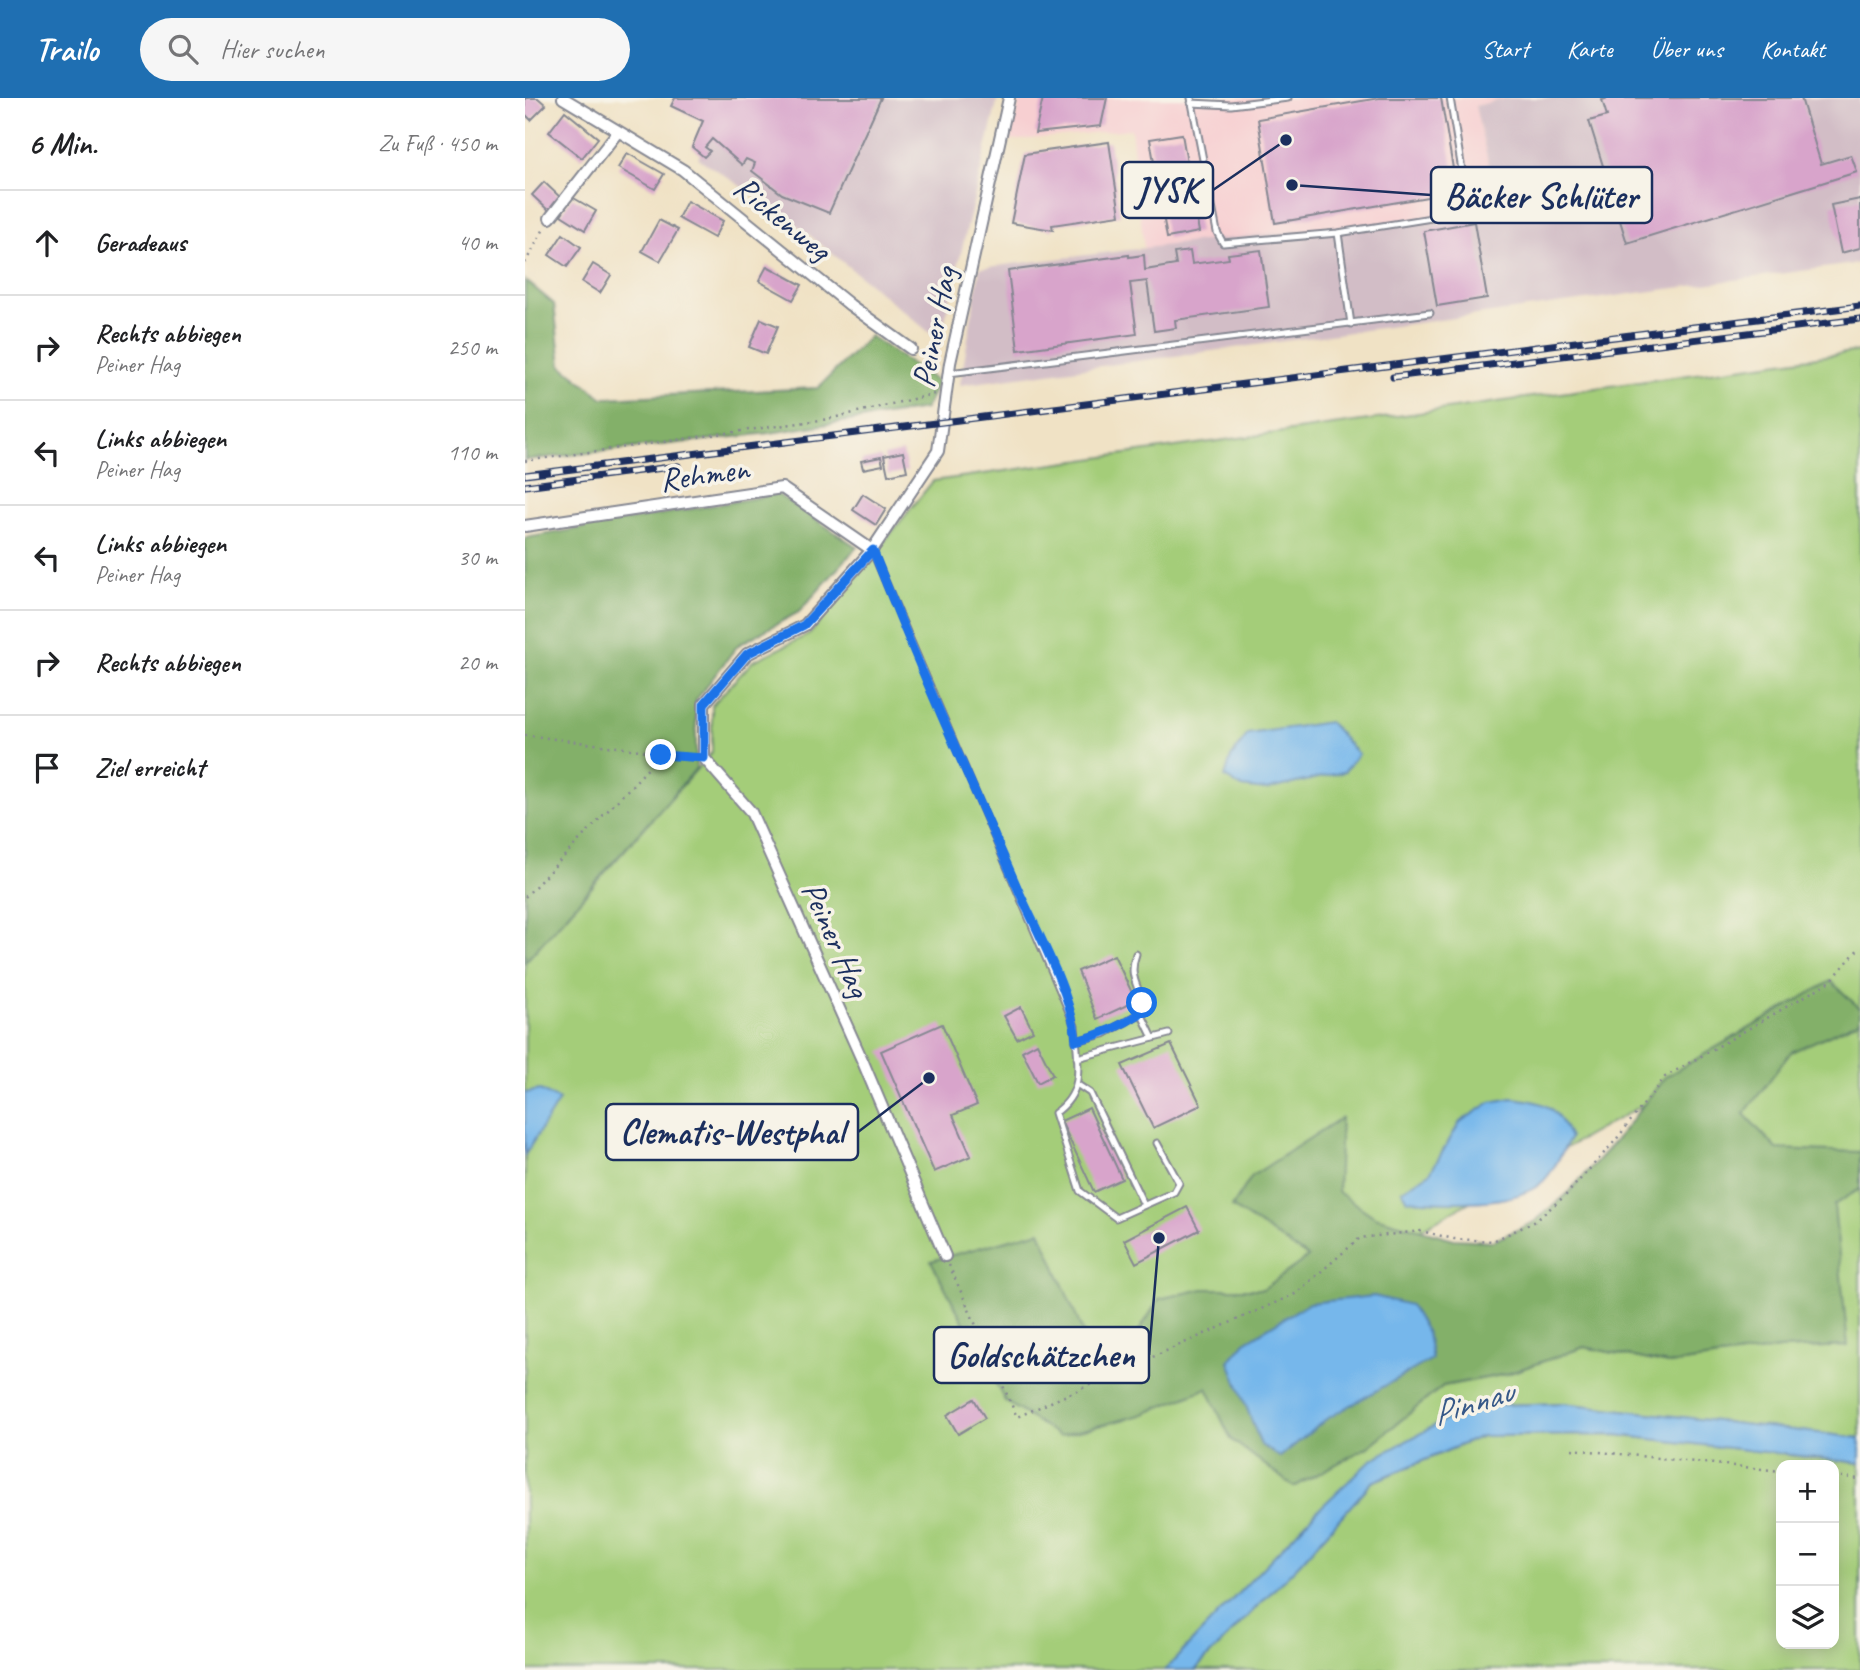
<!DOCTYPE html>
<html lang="de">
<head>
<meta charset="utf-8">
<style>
  :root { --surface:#fff; --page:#f6f6f6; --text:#202124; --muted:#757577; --line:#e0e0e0; --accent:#1f6fb2 }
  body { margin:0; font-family:Caveat,sans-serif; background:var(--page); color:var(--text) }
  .controls { position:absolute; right:21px; bottom:21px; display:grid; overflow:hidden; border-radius:14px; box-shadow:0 4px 18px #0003 }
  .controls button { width:63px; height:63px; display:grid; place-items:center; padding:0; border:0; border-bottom:2px solid var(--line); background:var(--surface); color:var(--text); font:35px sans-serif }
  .stop { position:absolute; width:21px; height:21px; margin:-16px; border:5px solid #1a73e8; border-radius:50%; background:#fff }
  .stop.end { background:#1a73e8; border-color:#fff; box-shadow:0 2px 7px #0008 }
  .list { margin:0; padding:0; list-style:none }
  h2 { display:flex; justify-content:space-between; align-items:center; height:91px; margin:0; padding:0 28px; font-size:30px }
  h2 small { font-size:23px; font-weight:400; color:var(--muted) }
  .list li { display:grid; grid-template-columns:46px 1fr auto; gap:21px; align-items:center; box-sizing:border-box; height:105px; padding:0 28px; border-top:2px solid var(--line) }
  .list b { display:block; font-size:26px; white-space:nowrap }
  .list p { margin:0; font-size:23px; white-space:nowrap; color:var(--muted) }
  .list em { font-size:23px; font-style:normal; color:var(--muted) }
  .icon { flex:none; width:38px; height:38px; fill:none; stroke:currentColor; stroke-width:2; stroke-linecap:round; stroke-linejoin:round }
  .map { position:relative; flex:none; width:1335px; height:1572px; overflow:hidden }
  header { display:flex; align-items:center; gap:42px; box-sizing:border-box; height:98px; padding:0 35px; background:var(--accent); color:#fff }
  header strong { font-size:33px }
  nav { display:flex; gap:38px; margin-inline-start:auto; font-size:24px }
  .search { width:490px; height:63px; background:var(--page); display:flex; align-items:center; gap:18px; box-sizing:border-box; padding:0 24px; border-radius:38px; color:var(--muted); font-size:26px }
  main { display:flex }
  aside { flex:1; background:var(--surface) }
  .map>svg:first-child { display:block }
  .built { fill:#f7cfd1 }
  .industrial { fill:#d2bdc6 }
  .green { fill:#a4cd79; stroke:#607e6c; stroke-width:2; fill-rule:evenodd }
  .forest { fill:#83b069; stroke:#4f7064; stroke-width:2 }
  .water { fill:#76b7eb; stroke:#4873a4; stroke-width:2 }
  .building { fill:#d8a4cb }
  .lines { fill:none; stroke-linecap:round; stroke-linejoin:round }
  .service-casing { stroke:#868892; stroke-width:9 }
  .minor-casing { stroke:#868892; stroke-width:14 }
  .path { stroke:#868892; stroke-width:2.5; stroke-dasharray:2 5; stroke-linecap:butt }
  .service { stroke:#fff; stroke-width:5 }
  .minor { stroke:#fff; stroke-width:10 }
  .rail-casing { stroke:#1b2f5e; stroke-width:7 }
  .rail { stroke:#f7f3e8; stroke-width:4.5; stroke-dasharray:13; stroke-linecap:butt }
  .route { stroke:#1a73e8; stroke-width:9 }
  .labels { text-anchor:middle; stroke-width:7; stroke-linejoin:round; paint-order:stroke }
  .street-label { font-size:33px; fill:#1b2f5e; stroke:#f7f3e8 }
  .water-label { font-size:35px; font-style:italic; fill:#365888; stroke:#f7f3e8 }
  .leader { fill:none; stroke:#1b2f5e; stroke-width:2.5 }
  .callout-dot { fill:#1b2f5e; stroke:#f7f3e8; stroke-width:2.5 }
  .callout { fill:#f7f3e8; stroke:#1b2f5e; stroke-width:2.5 }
  .callout-label { font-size:35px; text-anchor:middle; font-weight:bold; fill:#1b2f5e }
</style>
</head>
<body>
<header>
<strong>Trailo</strong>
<div class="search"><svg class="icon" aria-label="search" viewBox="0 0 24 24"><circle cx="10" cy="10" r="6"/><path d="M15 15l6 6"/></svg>Hier suchen</div>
<nav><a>Start</a><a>Karte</a><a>Über uns</a><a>Kontakt</a></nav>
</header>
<main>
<aside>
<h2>6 Min.<small>Zu Fuß · 450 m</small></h2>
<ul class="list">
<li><svg class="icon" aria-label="ahead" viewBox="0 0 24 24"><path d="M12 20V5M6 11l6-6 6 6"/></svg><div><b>Geradeaus</b></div><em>40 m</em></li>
<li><svg class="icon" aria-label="right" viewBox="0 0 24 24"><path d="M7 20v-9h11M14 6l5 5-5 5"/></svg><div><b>Rechts abbiegen</b><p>Peiner Hag</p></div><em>250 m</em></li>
<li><svg class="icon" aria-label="left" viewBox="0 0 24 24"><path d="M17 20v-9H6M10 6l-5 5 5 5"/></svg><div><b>Links abbiegen</b><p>Peiner Hag</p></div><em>110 m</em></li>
<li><svg class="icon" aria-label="left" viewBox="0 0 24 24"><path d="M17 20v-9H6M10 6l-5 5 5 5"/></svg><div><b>Links abbiegen</b><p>Peiner Hag</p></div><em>30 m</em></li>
<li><svg class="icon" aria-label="right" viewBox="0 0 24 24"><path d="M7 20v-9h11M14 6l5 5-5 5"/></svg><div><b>Rechts abbiegen</b></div><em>20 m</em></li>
<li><svg class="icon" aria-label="arrive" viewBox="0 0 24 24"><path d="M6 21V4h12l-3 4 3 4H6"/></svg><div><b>Ziel erreicht</b></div></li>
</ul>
</aside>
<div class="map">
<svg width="1335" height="1572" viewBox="0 0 1335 1572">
  <rect width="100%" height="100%" fill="#f7f3e8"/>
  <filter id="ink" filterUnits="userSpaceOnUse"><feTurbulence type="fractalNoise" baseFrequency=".0143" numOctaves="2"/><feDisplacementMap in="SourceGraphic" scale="14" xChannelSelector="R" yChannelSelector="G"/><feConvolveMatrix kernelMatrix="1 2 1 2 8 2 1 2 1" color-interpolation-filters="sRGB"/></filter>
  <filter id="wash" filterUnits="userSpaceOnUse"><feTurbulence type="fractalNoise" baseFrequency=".00686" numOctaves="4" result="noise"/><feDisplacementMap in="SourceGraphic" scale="28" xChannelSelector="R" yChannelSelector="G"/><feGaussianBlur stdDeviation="1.57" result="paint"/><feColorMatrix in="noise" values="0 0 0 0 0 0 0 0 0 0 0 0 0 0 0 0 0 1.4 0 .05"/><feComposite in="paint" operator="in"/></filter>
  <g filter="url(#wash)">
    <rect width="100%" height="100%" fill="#f0e2c5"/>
    <polygon class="built" points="495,0 983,0 950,8 975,113 619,151 606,31 485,43"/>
    <g class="industrial">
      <polygon points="203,0 473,0 415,243 261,118 173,60"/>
      <polygon points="983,0 1335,0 1335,165 435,287 455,170 686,142 975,113 950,8"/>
    </g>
    <g class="green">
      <path d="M1335,253V1340L1038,1305L946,1308L791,1414L640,1572H0V864L187,654V607L228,563L285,536L408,383ZM1177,974L1317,1192L1322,1248L1254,1251L1144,1266L1059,1249L982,1276L918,1288L843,1349L706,1341L683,1289L616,1317L542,1329Z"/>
      <path d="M1091,1337L1335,1365V1572H670L775,1465L847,1384L958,1338ZM1256,1367H1309V1546H1256Z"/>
    </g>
    <g class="forest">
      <polygon points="0,182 29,206 36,267 78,300 293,290 345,238 413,284 400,311 245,335 0,362"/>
      <polygon points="252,396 332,449 274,514 213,547 171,602 171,671 0,864 0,440"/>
      <polygon points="1306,883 1335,911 1335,923 1266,954 1219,1016 1252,1051 1335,1054 1335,1091 1309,1107 1323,1248 1254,1251 1144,1266 1059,1249 982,1276 918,1288 843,1349 769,1389 706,1341 682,1290 616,1317 534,1338 480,1303 406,1163 515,1133 571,1265 605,1248 634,1201 678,1191 738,1191 783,1159 707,1109 727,1078 816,1020 813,1094 850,1119 929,1141 968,1143 1009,1124 1041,1097 1090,1043 1140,979"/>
    </g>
    <g class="water">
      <polygon points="804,624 833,656 819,674 741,692 716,689 700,679 706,659 723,636"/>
      <polygon points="15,992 34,1002 0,1057 0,995"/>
      <path d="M987,1000C1022,1004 1031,1008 1045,1040C1036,1055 1027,1079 1011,1089C979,1109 920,1104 883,1102L877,1092L905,1075L935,1024L966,1004Z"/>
      <polygon points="849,1198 885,1207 902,1235 907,1261 800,1322 755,1359 736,1347 704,1263 720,1244 784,1205"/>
      <polygon points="1038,1305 1335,1340 1335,1365 1091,1337 957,1338 847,1384 775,1465 670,1572 640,1572 791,1414 846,1362 946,1308"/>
    </g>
    <g id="blocks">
      <g class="building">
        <polygon points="0,0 13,0 21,7 6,22 0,16"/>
        <polygon points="150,0 356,0 304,115 257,96 227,73 230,65 221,61 217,67 187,41 180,49 185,53 179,59 167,49 178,23 146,8"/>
        <polygon points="518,0 582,0 576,28 510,35"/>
        <polygon points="854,0 916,0 932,94 750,125 733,21"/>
        <polygon points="1083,0 1276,0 1296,66 1326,57 1332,74 1102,145 1064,23 1082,18 1077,2"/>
        <polygon points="40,13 73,40 57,60 24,34"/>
        <polygon points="657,36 674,134 642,140 625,41"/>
        <polygon points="584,44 595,117 527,127 528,132 486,125 500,56"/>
        <polygon points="102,55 139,76 130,91 93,70"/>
        <polygon points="19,84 37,101 25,114 7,97"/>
        <polygon points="47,99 71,113 60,132 36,117"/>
        <polygon points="1335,101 1335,150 1316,155 1306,107"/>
        <polygon points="162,103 198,123 189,140 153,120"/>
        <polygon points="134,122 153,132 135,163 117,153"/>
        <polygon points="949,124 962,200 912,208 899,133"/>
        <polygon points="38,136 56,149 42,169 24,157"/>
        <polygon points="736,152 744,209 650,222 651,230 629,233 622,183 605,185 612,236 493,252 483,173 604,157 604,159 619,157 620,172 651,167 649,155 665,153 667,166 704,161 703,156"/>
        <polygon points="68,166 86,177 75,195 57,184"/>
        <polygon points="242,168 277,187 268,202 234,183"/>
        <polygon points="236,221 253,228 241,256 224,249"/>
        <polygon points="378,354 382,373 363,377 359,358"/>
        <polygon points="356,359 358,367 338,371 336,363"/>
        <polygon points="338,396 361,411 351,427 328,412"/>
        <polygon points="589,857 611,903 572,921 553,873"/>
        <polygon points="496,909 508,933 492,941 479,918"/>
        <polygon points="417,926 452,1007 428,1017 446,1058 409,1074 356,953"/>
        <polygon points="512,945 528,977 513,985 497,953"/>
        <polygon points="646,946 676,1007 628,1030 597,967"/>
        <polygon points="564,1010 597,1081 569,1094 536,1023"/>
        <polygon points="662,1109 674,1132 611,1165 599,1142"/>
        <polygon points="449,1301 460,1320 433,1336 422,1317"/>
      </g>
    </g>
  </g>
  <g filter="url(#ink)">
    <use href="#blocks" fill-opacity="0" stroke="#868892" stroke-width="2"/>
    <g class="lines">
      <defs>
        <g id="service">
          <polyline points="666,0 692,134 698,145 813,135 944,114 925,0"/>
          <polyline points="666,5 706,7 763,0"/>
          <polyline points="813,135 826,226"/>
          <polyline points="424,275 905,215"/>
          <path d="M347,452L550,928C552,962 562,993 530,1015L555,1093L591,1120L649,1094L654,1085L632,1045"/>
          <polyline points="616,915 628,940"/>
          <path d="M551,943L579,936L616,915C620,890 601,884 611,856"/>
          <polyline points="552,960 644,936"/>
          <polyline points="553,987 565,995 619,1107"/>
        </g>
        <g id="minor">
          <polyline points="38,0 158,72 325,207 386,251"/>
          <polyline points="25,120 92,35"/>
          <polyline points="0,428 257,390 347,452"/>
          <polyline points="420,1158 338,964 226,714 179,660 179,606 222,556 280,527 347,452 413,353 425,265 484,0"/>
        </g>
      </defs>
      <use href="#service" class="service-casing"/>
      <use href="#minor" class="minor-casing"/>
      <g class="path">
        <polyline points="0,165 20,129"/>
        <polyline points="398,256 415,262"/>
        <polyline points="0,363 303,321 409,296"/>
        <polyline points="0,637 168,659"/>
        <polyline points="0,799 136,657"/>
        <polyline points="424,1167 492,1319 770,1196 835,1140 896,1133 929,1141 968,1143 1009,1124 1041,1097 1090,1043 1140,979 1306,883 1335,849"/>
        <polyline points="1047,1351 1256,1373"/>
        <polyline points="1309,1378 1335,1381"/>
      </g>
      <use href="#service" class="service"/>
      <use href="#minor" class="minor"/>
      <defs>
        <g id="rail">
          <polyline points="868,279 1335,221"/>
          <polyline points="0,377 1335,208"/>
          <polyline points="0,388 153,368"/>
        </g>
      </defs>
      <use href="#rail" class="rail-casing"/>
      <use href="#rail" class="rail"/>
    </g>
  </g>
  <g class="lines" filter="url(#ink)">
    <path class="route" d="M136,657L179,660V606L222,556L279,527L348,452C392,566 443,677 492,789C511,832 548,898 551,943C575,937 595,929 616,915L617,905"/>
  </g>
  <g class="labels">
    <g class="street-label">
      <text transform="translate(258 119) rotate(39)" y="12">Rickenweg</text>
      <text transform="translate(408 229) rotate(-79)" y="12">Peiner Hag</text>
      <text transform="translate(179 375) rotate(-8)" y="12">Rehmen</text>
      <text transform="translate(312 841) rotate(66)" y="12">Peiner Hag</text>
    </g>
    <g class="water-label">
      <text transform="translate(947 1304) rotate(-17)" y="12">Pinnau</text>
    </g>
  </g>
  <path class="leader" d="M761 42L688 92M767 87L906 97M404 980L333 1034M634 1140L624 1257"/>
  <g class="callout-dot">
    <circle cx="761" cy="42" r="7"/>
    <circle cx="767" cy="87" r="7"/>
    <circle cx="404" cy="980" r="7"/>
    <circle cx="634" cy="1140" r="7"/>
  </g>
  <g class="callout">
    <rect x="597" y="64" width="91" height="56" rx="7"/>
    <rect x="906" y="69" width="221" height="56" rx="7"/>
    <rect x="81" y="1006" width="252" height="56" rx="7"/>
    <rect x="409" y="1229" width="215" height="56" rx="7"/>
  </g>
  <g class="callout-label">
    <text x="642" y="104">JYSK</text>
    <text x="1016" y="110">Bäcker Schlüter</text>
    <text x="207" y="1046">Clematis-Westphal</text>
    <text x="516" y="1269">Goldschätzchen</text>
  </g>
</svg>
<div class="controls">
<button>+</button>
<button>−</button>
<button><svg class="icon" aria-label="layers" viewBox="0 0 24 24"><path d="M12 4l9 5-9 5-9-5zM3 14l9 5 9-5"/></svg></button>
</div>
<div class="stop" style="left:617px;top:905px"></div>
<div class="stop end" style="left:136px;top:657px"></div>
</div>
</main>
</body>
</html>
